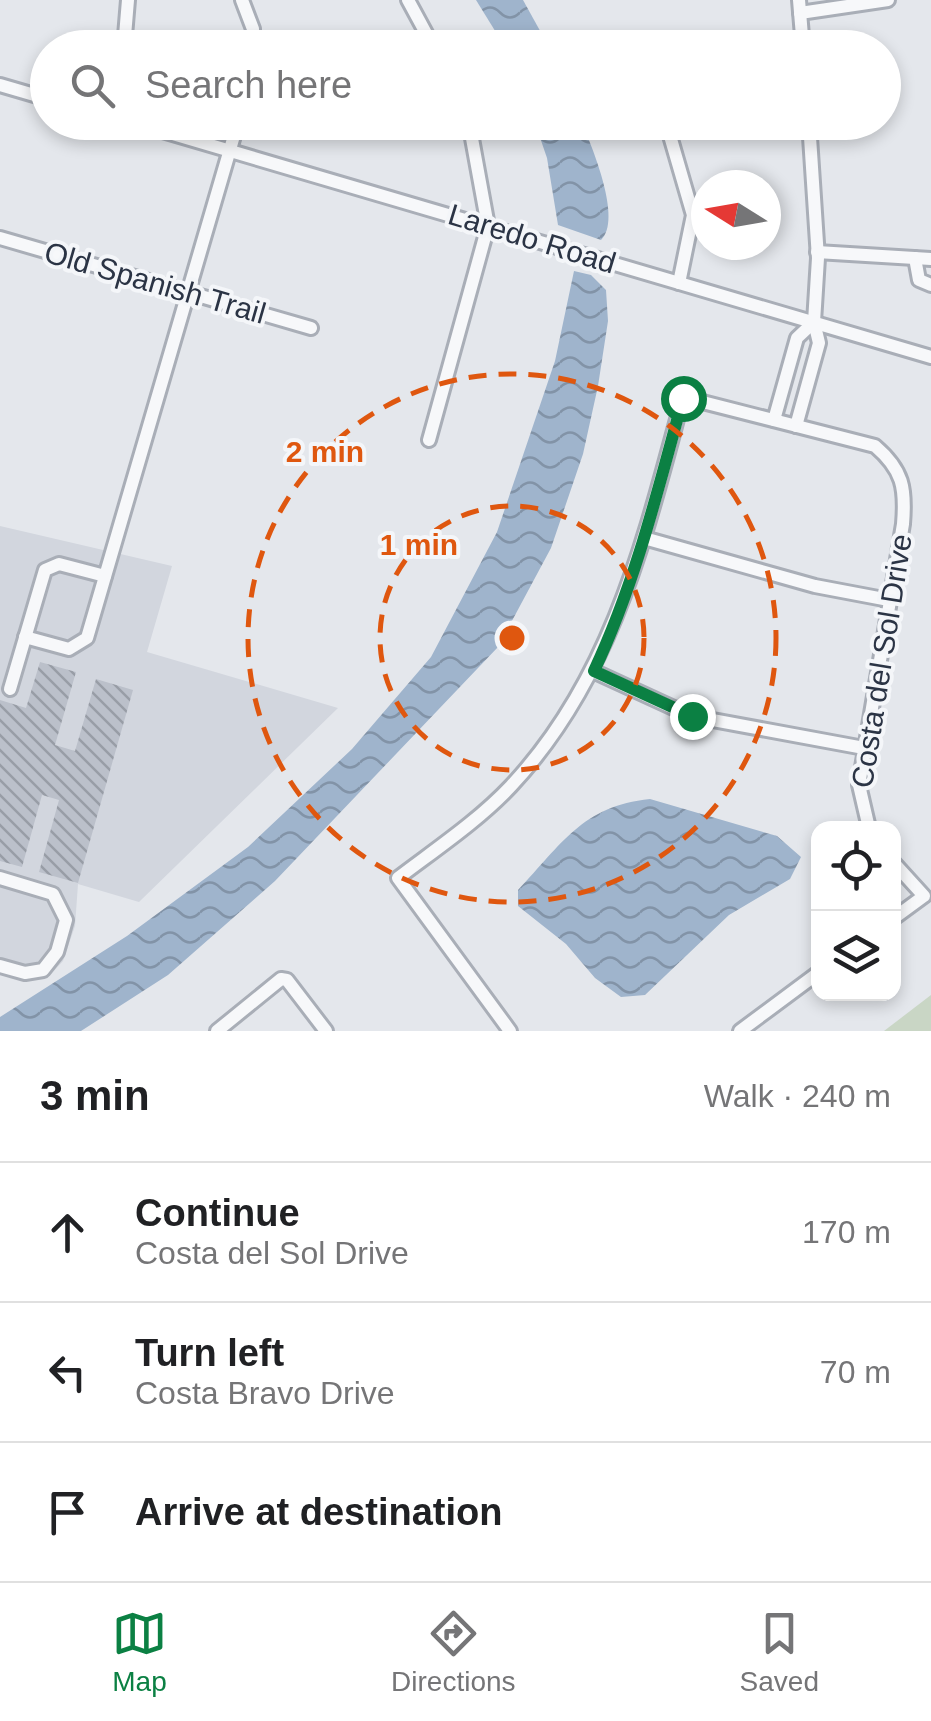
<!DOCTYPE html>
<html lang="en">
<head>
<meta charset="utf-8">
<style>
  :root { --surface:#fff; --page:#f6f6f6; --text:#202124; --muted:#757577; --line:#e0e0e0; --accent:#0b8043 }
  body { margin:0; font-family:Arial,sans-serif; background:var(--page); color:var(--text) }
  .controls { position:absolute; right:30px; bottom:30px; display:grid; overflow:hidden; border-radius:20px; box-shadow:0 5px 15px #0003 }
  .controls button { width:90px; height:90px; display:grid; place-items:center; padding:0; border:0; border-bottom:2px solid var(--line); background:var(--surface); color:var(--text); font:50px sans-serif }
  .compass { position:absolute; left:691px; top:170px; width:90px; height:90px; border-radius:50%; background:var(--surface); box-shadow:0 5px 15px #0003; rotate:281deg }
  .stop { position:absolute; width:30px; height:30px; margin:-22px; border:8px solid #0b8043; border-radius:50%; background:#fff }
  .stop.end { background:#0b8043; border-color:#fff; box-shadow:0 2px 10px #0008 }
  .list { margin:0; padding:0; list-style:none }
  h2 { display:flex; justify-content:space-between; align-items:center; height:130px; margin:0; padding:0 40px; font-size:42px }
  h2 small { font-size:32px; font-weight:400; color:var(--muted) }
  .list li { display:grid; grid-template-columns:65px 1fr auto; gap:30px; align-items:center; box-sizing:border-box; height:140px; padding:0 40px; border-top:2px solid var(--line) }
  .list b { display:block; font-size:38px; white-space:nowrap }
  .list p { margin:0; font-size:32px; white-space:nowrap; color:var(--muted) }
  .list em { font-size:32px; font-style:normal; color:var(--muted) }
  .icon { flex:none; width:55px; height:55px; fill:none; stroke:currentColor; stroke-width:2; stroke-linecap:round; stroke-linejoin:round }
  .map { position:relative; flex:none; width:931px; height:1031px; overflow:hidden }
  .search { position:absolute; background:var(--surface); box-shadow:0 5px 15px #0003; left:30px; right:30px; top:30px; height:110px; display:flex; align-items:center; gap:25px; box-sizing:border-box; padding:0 35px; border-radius:55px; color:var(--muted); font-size:38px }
  .sheet { height:550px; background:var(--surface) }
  nav { display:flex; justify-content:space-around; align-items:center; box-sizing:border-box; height:140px; border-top:2px solid var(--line); background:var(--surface); font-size:28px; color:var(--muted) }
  nav a { display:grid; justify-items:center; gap:5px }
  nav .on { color:var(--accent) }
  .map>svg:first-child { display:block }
  .built { fill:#d2d6de }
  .grass { fill:#c9d6c5 }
  .water { fill:url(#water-waves) }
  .building { fill:url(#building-back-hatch) }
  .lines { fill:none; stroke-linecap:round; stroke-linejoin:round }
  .minor-casing { stroke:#a9aeb7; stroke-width:18 }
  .minor { stroke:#f7f8fa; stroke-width:12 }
  .route { stroke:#0b8043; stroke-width:12 }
  .ring { fill:none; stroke:#df570f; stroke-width:5; stroke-dasharray:18 12 }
  .labels { text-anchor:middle; stroke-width:8; stroke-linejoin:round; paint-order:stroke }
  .street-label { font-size:30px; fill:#2b3445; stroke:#f4f6f9 }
  .centre { fill:#df570f; stroke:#f4f6f9; stroke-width:5 }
  .ring-label { font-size:30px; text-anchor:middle; font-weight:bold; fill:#df570f; stroke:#f4f6f9; stroke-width:8; stroke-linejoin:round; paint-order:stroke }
</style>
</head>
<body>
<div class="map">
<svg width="931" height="1031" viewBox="0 0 931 1031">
  <defs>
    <pattern id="water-waves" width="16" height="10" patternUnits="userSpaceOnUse" patternTransform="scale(2.5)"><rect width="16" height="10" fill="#9fb4cc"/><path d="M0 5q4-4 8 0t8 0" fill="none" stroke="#8293a7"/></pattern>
    <pattern id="building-back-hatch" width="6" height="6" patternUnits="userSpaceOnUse" patternTransform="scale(2.5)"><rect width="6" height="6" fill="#bbc0ca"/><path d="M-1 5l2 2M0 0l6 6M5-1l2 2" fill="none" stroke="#989da6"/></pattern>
  </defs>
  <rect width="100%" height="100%" fill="#e4e7ec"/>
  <polygon class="built" points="0,526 172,566 147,652 338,708 139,902 78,884 75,926 63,961 51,974 34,980 0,973"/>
  <polygon class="grass" points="931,995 931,1031 884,1031"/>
  <g class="water">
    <polygon points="476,0 523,0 549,47 505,47"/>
    <path d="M535,123H582C592,147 623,220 601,240L558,225L547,158Z"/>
    <polygon points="574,271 591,275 606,290 608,321 598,386 583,454 551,548 498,647 275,881 168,975 81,1031 0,1031 0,1017 127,936 248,847 352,749 431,657 497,532 555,361"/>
    <path d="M650,799L777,836L801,857L790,879L729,915L645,995L621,997L595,978L566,944L518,906V890C562,844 582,806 650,799Z"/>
  </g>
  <polygon class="building" points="40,662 76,672 55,745 75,751 96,679 133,690 78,883 39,872 59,800 42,795 22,867 0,861 0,700 26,708"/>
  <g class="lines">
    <defs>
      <g id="minor">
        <polyline points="242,0 253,29 253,48"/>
        <polyline points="408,0 434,48"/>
        <polyline points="799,0 803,48"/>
        <polyline points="800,13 888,0"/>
        <polyline points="124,48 128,0"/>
        <polyline points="0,85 48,99"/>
        <polyline points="132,122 931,357"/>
        <polyline points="666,122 693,215 679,283"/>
        <polyline points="0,238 311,328"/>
        <polyline points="817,252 931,259"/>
        <polyline points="915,258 919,280 931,285"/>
        <polyline points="774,420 797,338 814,322"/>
        <polyline points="796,426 819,343 814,322 818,258 809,122"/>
        <polyline points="429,440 488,226 469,122"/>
        <polyline points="644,538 815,586 889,600"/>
        <polyline points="25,637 69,649 87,638 238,122"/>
        <polyline points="593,671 691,716 864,748"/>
        <polyline points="10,689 45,570 59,564 105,576"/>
        <polyline points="894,863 924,896 894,918"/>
        <polyline points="0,878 53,894 66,920 57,952 43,970 25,973 0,966"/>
        <polyline points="217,1031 281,979 287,980 326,1031"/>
        <path d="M510,1031L398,878C436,849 478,821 511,786C613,677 645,537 683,397L875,446C903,470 906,488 903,524L859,785L869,828"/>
        <polyline points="740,1031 818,973"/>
      </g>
    </defs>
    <use href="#minor" class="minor-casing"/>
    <use href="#minor" class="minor"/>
  </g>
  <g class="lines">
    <path class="route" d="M683,398C658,490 635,584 594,671L692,716"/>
  </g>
  <g class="ring">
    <circle cx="512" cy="638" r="132"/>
    <circle cx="512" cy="638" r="264"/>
  </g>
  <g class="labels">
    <g class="street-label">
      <text transform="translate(532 239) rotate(17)" y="10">Laredo Road</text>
      <text transform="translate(155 283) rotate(16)" y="10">Old Spanish Trail</text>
      <text transform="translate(882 661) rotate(-81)" y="10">Costa del Sol Drive</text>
    </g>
  </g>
  <circle cx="512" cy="638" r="15" class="centre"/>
  <g class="ring-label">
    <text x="325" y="462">2 min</text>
    <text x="419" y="555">1 min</text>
  </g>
</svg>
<div class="controls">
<button><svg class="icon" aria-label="locate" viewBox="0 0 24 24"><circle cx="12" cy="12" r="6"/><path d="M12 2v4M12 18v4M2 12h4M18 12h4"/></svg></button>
<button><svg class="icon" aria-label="layers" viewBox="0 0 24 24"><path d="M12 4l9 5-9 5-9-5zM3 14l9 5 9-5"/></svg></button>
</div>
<svg class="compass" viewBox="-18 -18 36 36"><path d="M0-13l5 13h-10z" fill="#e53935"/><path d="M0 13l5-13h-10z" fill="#757577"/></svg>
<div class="stop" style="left:683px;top:398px"></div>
<div class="stop end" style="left:692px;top:716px"></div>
<div class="search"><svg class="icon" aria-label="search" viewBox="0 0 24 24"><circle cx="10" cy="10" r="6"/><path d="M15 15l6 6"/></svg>Search here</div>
</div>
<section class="sheet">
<h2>3 min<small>Walk · 240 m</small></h2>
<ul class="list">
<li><svg class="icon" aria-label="ahead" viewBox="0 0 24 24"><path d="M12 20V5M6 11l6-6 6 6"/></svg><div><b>Continue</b><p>Costa del Sol Drive</p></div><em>170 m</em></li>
<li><svg class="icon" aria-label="left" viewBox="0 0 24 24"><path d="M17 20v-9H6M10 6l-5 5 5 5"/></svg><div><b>Turn left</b><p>Costa Bravo Drive</p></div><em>70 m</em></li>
<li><svg class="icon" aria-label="arrive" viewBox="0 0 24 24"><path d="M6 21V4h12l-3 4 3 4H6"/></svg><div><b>Arrive at destination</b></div></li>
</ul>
</section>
<nav>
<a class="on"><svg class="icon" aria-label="map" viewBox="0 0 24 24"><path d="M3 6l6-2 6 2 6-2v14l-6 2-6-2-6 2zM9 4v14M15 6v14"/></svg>Map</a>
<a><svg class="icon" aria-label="directions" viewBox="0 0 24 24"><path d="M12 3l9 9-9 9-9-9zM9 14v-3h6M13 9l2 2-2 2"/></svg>Directions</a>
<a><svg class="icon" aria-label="saved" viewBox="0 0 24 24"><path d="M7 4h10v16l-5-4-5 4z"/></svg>Saved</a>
</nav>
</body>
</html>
